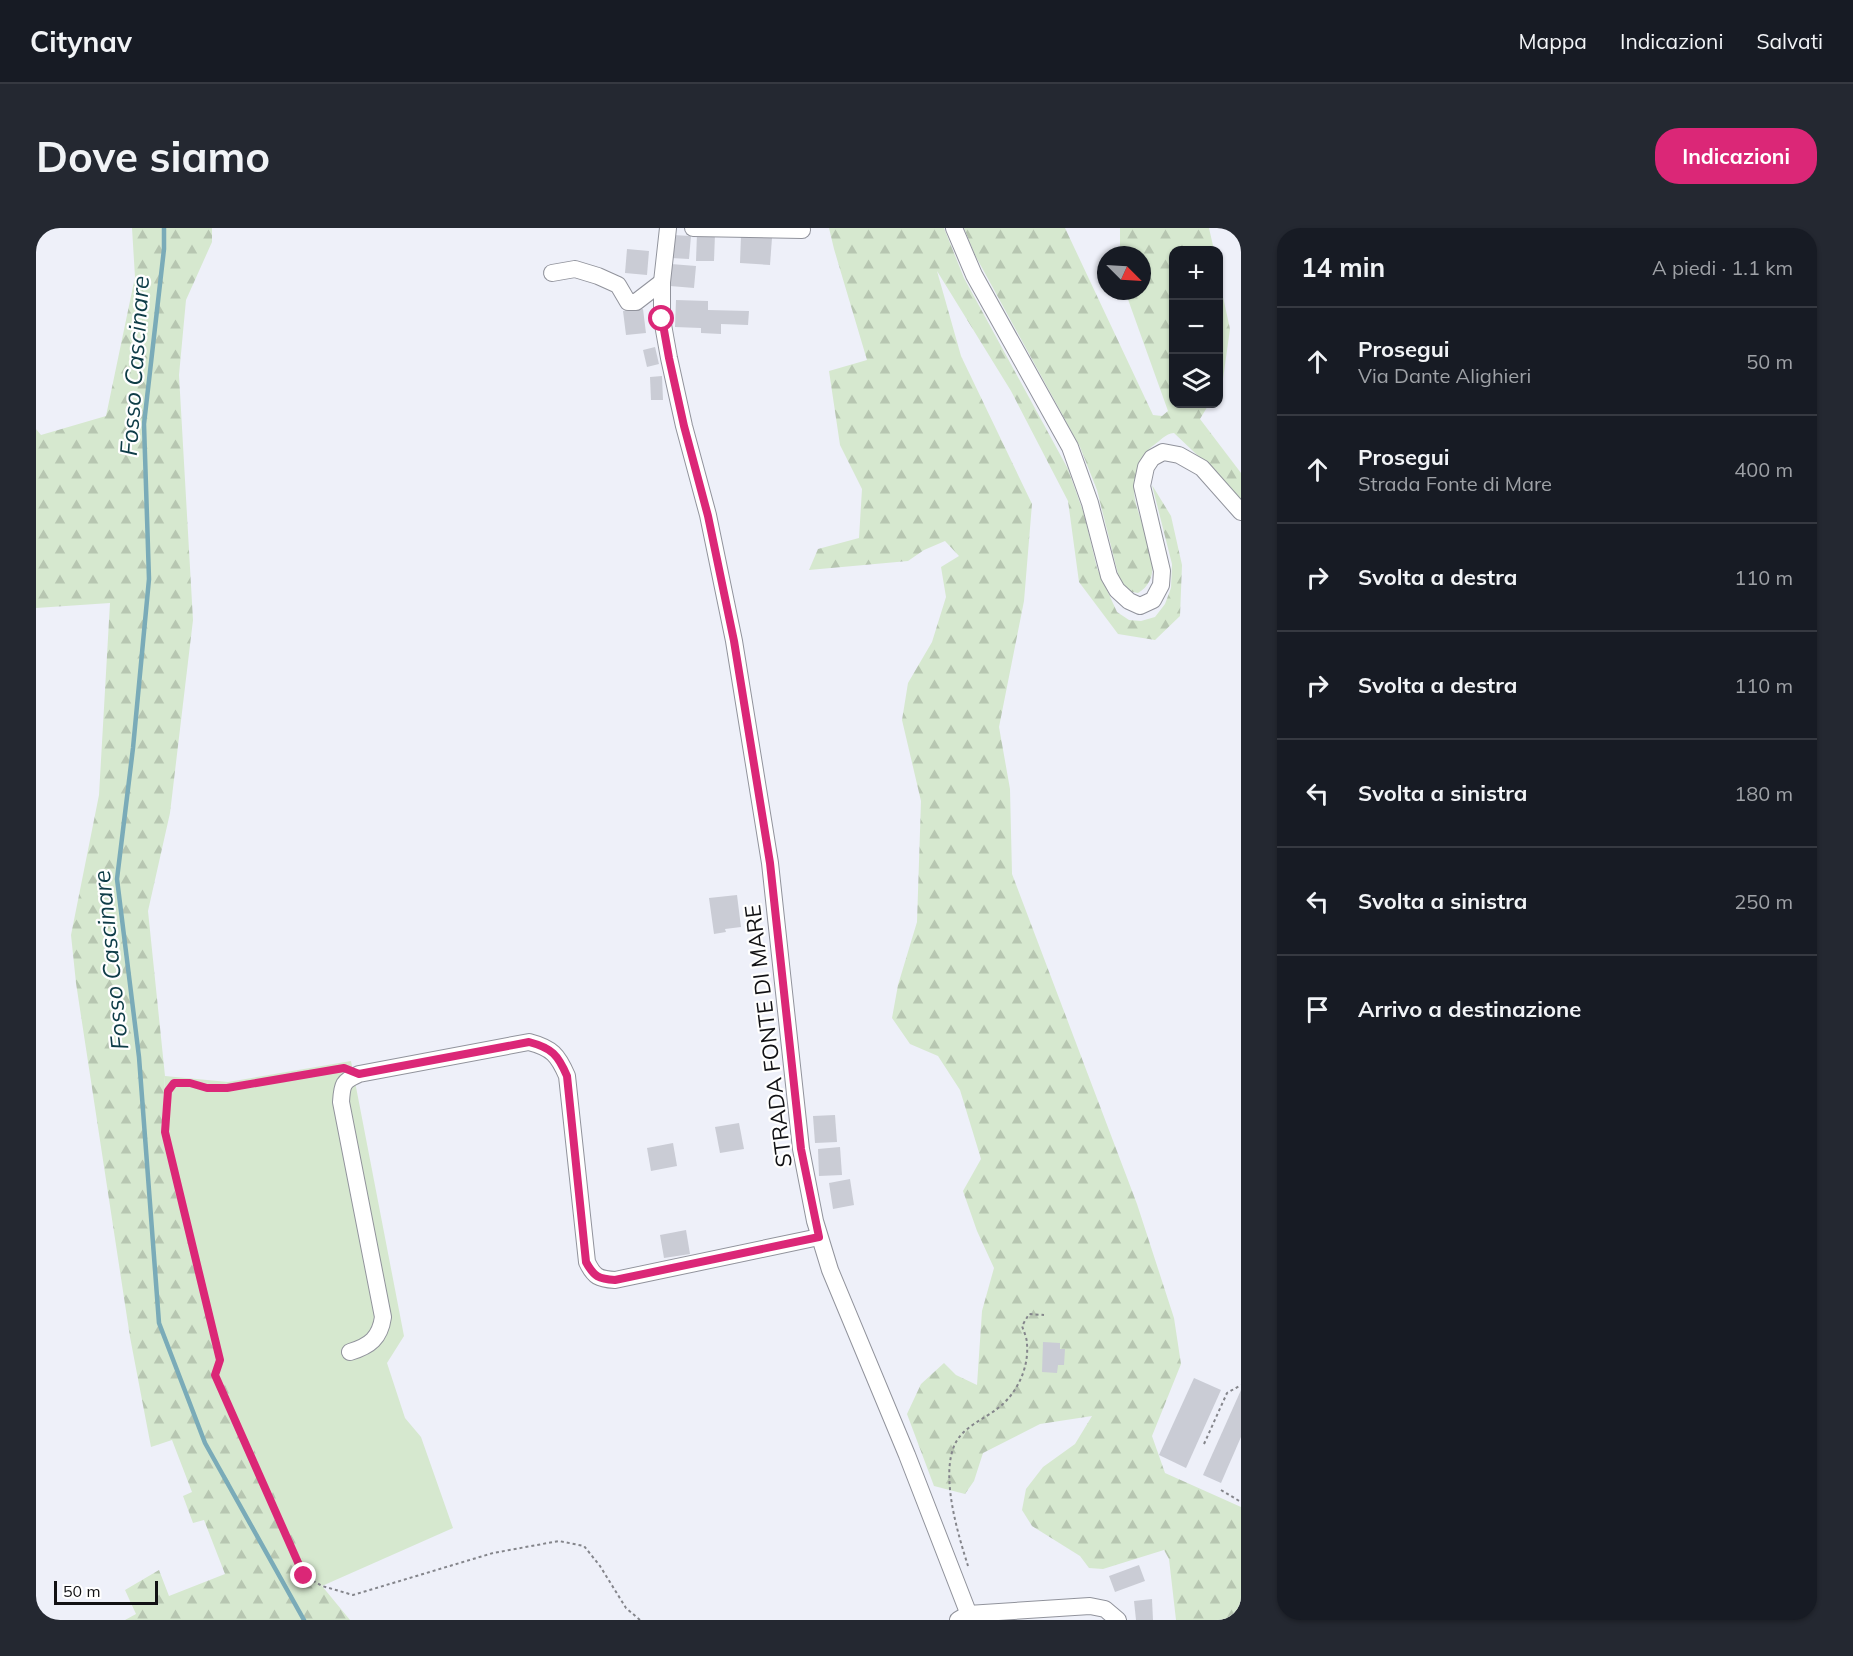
<!DOCTYPE html>
<html lang="it">
<head>
<meta charset="utf-8">
<style>
  :root { --surface:#171b24; --page:#242831; --text:#f1f3f6; --muted:#9ea1a6; --line:#363941; --accent:#db2777 }
  body { margin:0; font-family:Mulish,sans-serif; background:var(--page); color:var(--text) }
  .controls { position:absolute; right:18px; top:18px; display:grid; overflow:hidden; border-radius:12px; box-shadow:0 2px 4px #0004 }
  .controls button { width:54px; height:54px; display:grid; place-items:center; padding:0; border:0; border-bottom:2px solid var(--line); background:var(--surface); color:var(--text); font:30px sans-serif }
  .compass { position:absolute; left:1061px; top:18px; width:54px; height:54px; border-radius:50%; background:var(--surface); box-shadow:0 2px 4px #0004; rotate:114deg }
  .scale { position:absolute; left:18px; bottom:15px; width:104px; box-sizing:border-box; padding-left:6px; border:3px solid #111114; border-top:0; font-size:16px; line-height:21px; white-space:nowrap; color:#111114; -webkit-text-stroke:4px #fff; paint-order:stroke }
  .stop { position:absolute; width:18px; height:18px; margin:-14px; border:4px solid #db2777; border-radius:50%; background:#fff }
  .stop.end { background:#db2777; border-color:#fff; box-shadow:0 2px 6px #0008 }
  .list { margin:0; padding:0; list-style:none }
  h2 { display:flex; justify-content:space-between; align-items:center; height:78px; margin:0; padding:0 24px; font-size:26px }
  h2 small { font-size:20px; font-weight:400; color:var(--muted) }
  .list li { display:grid; grid-template-columns:39px 1fr auto; gap:18px; align-items:center; box-sizing:border-box; height:108px; padding:0 24px; border-top:2px solid var(--line) }
  .list b { display:block; font-size:22px; white-space:nowrap }
  .list p { margin:0; font-size:20px; white-space:nowrap; color:var(--muted) }
  .list em { font-size:20px; font-style:normal; color:var(--muted) }
  .icon { flex:none; width:33px; height:33px; fill:none; stroke:currentColor; stroke-width:2; stroke-linecap:round; stroke-linejoin:round }
  .map { position:relative; flex:none; width:1205px; height:1392px; overflow:hidden; border-radius:24px }
  header { display:flex; align-items:center; gap:36px; box-sizing:border-box; height:84px; padding:0 30px; background:var(--surface); border-bottom:2px solid var(--line) }
  header strong { font-size:28px }
  nav { display:flex; gap:33px; margin-inline-start:auto; font-size:21px }
  .intro { display:flex; align-items:center; justify-content:space-between; box-sizing:border-box; height:144px; padding:0 36px }
  h1 { margin:0; font-size:42px }
  .button { padding:15px 27px; border-radius:24px; background:var(--accent); color:#fff; font-size:21px; font-weight:700 }
  main { display:flex; gap:36px; padding:0 36px }
  aside { flex:1; background:var(--surface); border-radius:24px; box-shadow:0 2px 4px #0004 }
  .map>svg:first-child { display:block }
  .forest { fill:url(#forest-firs) }
  .pitch { fill:#d6e8cf }
  .lines { fill:none; stroke-linecap:round; stroke-linejoin:round }
  .stream { stroke:#7aabb8; stroke-width:4.5 }
  .building { fill:#caccd5 }
  .minor-casing { stroke:#91939c; stroke-width:18 }
  .path { stroke:#84858b; stroke-width:2; stroke-dasharray:3 3; stroke-linecap:butt }
  .minor { stroke:#fff; stroke-width:16 }
  .route { stroke:#db2777; stroke-width:8 }
  .labels { text-anchor:middle; stroke-width:4.5; stroke-linejoin:round; paint-order:stroke }
  .street-label { font-size:22px; fill:#111114; stroke:#fff }
  .water-label { font-size:24px; font-style:italic; fill:#0e3c47; stroke:#fff }
</style>
</head>
<body>
<header>
<strong>Citynav</strong>
<nav><a>Mappa</a><a>Indicazioni</a><a>Salvati</a></nav>
</header>
<div class="intro"><h1>Dove siamo</h1><a class="button">Indicazioni</a></div>
<main>
<div class="map">
<svg width="1205" height="1392" viewBox="0 0 1205 1392">
  <defs>
    <pattern id="forest-firs" width="22" height="20" patternUnits="userSpaceOnUse" patternTransform="scale(1.5)"><rect width="22" height="20" fill="#d6e8cf"/><path d="M5 1l3.5 6h-7zM16 11l3.5 6h-7z" fill="#b7c6b1"/></pattern>
  </defs>
  <rect width="100%" height="100%" fill="#eef0f9"/>
  <g class="forest">
    <polygon points="96,0 176,0 176,14 150,72 143,147 157,392 134,585 112,683 129,848 125,909 274,1347 286,1358 314,1392 89,1392 100,1386 89,1362 123,1342 133,1368 189,1346 168,1292 157,1295 147,1268 156,1264 136,1212 115,1219 94,1109 40,755 35,707 63,567 74,375 0,380 0,201 5,207 70,188 99,49"/>
    <polygon points="793,0 908,0 928,50 1032,241 1048,286 1061,340 1081,384 1093,392 1105,393 1119,389 1129,376 1135,360 1136,336 1116,257 1135,288 1146,337 1144,388 1119,412 1082,406 1043,354 1032,273 975,163 901,43 925,128 996,276 988,373 963,499 974,561 976,646 1101,976 1138,1090 1145,1136 1116,1208 1129,1245 1205,1279 1205,1392 1140,1392 1133,1331 1128,1322 1067,1341 1053,1340 1044,1328 996,1298 986,1282 990,1261 1007,1239 1039,1216 1056,1188 1004,1196 947,1225 938,1253 929,1266 898,1258 871,1186 885,1156 908,1135 920,1147 941,1157 946,1083 958,1040 941,1003 927,963 945,931 924,862 902,828 874,816 856,790 862,757 881,694 885,573 866,492 872,455 896,414 910,369 905,339 923,328 909,313 888,322 872,333 773,342 782,321 823,310 826,261 804,217 793,143 831,132 798,21"/>
    <path d="M928,0H1029L1117,187L1126,188L1132,183L1089,63H1106V27H1084V0H1173L1178,22H1138V176H1173L1164,191L1205,245V273L1179,244L1138,205C1129,206 1125,212 1118,217C1112,221 1110,225 1106,231C1101,240 1098,251 1098,262C1098,292 1137,344 1102,365L1091,363L1084,354L1061,262L1044,219L939,27Z"/>
    <polygon points="1182,46 1194,101 1187,151 1183,159"/>
  </g>
  <polygon class="pitch" points="315,833 368,1108 351,1135 369,1190 385,1209 417,1300 286,1358 274,1347 187,1152 125,909 129,848 192,854"/>
  <g class="lines">
    <polyline class="stream" points="128,0 128,21 108,196 113,351 97,520 81,651 103,829 123,1095 169,1215 268,1392"/>
  </g>
  <g class="building">
    <polygon points="661,5 679,6 678,33 660,33"/>
    <polygon points="637,7 655,8 653,31 635,30"/>
    <polygon points="705,8 736,10 734,37 704,35"/>
    <polygon points="591,21 613,23 611,47 589,45"/>
    <polygon points="635,36 660,38 658,60 634,58"/>
    <polygon points="640,72 672,73 672,82 713,83 712,97 685,96 685,106 665,105 665,100 639,99"/>
    <polygon points="607,81 610,105 590,107 587,83"/>
    <polygon points="619,119 623,136 611,139 607,122"/>
    <polygon points="626,148 627,172 615,172 614,149"/>
    <polygon points="701,667 705,699 689,701 690,704 678,706 673,670"/>
    <polygon points="799,887 801,914 779,915 777,888"/>
    <polygon points="703,895 708,921 684,925 679,899"/>
    <polygon points="637,915 641,938 615,943 611,920"/>
    <polygon points="804,919 806,947 783,948 782,921"/>
    <polygon points="814,951 818,977 797,981 793,955"/>
    <polygon points="650,1002 654,1026 628,1030 624,1007"/>
    <polygon points="1007,1114 1024,1115 1024,1121 1029,1121 1028,1137 1022,1137 1021,1145 1006,1144"/>
    <polygon points="1158,1150 1185,1162 1150,1240 1123,1227"/>
    <polygon points="1205,1162 1205,1209 1185,1255 1167,1247"/>
    <polygon points="1103,1337 1109,1353 1079,1364 1073,1348"/>
    <polygon points="1116,1371 1117,1392 1100,1392 1098,1373"/>
  </g>
  <g class="lines">
    <defs>
      <g id="minor">
        <polyline points="632,0 626,54 626,91 633,130 648,198 672,287 698,413 734,635 765,921 779,993 794,1042 871,1227 935,1392"/>
        <polyline points="657,0 766,2"/>
        <polyline points="918,0 938,47 1034,219 1054,275 1073,348 1081,362 1093,373 1104,378 1117,372 1125,357 1126,343 1106,258 1110,239 1116,230 1127,224 1143,227 1166,240 1205,284"/>
        <polyline points="516,45 539,41 562,48 582,57 592,74 600,74 626,54"/>
        <path d="M314,1124C334,1118 344,1110 347,1089L305,874C306,856 307,853 323,846L493,814C516,820 522,827 531,848L551,1034C558,1049 563,1051 579,1052L783,1009"/>
        <polyline points="922,1392 932,1386 1054,1378 1069,1381 1082,1392"/>
      </g>
    </defs>
    <use href="#minor" class="minor-casing"/>
    <g class="path">
      <polyline points="301,842 191,860 171,860 154,855 138,855 132,863 129,904 184,1132 179,1147 269,1348 286,1358 317,1367 457,1325 523,1313 548,1318 564,1338 590,1380 604,1392"/>
      <polyline points="1168,1216 1191,1165 1205,1157"/>
      <polyline points="1185,1262 1205,1274"/>
      <path d="M932,1338C922,1306 904,1248 919,1216C927,1199 948,1191 961,1181C981,1166 993,1140 991,1116C991,1110 988,1104 986,1098L993,1086L1008,1087"/>
    </g>
    <use href="#minor" class="minor"/>
  </g>
  <g class="lines">
    <path class="route" d="M268,1348L179,1147L184,1132L129,904L132,863L138,855H154L171,860H191L308,840L323,846L493,814C516,820 522,827 531,848L550,1034C558,1049 563,1051 579,1052L783,1009L765,921L734,635L698,413L672,288L648,198L633,130L626,91"/>
  </g>
  <g class="labels">
    <g class="street-label">
      <text transform="translate(732 808) rotate(-97)" y="8">STRADA FONTE DI MARE</text>
    </g>
    <g class="water-label">
      <text transform="translate(99 138) rotate(-86)" y="8">Fosso Cascinare</text>
      <text transform="translate(75 732) rotate(-96)" y="8">Fosso Cascinare</text>
    </g>
  </g>
</svg>
<div class="controls">
<button>+</button>
<button>−</button>
<button><svg class="icon" aria-label="layers" viewBox="0 0 24 24"><path d="M12 4l9 5-9 5-9-5zM3 14l9 5 9-5"/></svg></button>
</div>
<svg class="compass" viewBox="-18 -18 36 36"><path d="M0-13l5 13h-10z" fill="#e53935"/><path d="M0 13l5-13h-10z" fill="#9ea1a6"/></svg>
<div class="scale">50 m</div>
<div class="stop" style="left:626px;top:91px"></div>
<div class="stop end" style="left:268px;top:1348px"></div>
</div>
<aside>
<h2>14 min<small>A piedi · 1.1 km</small></h2>
<ul class="list">
<li><svg class="icon" aria-label="ahead" viewBox="0 0 24 24"><path d="M12 20V5M6 11l6-6 6 6"/></svg><div><b>Prosegui</b><p>Via Dante Alighieri</p></div><em>50 m</em></li>
<li><svg class="icon" aria-label="ahead" viewBox="0 0 24 24"><path d="M12 20V5M6 11l6-6 6 6"/></svg><div><b>Prosegui</b><p>Strada Fonte di Mare</p></div><em>400 m</em></li>
<li><svg class="icon" aria-label="right" viewBox="0 0 24 24"><path d="M7 20v-9h11M14 6l5 5-5 5"/></svg><div><b>Svolta a destra</b></div><em>110 m</em></li>
<li><svg class="icon" aria-label="right" viewBox="0 0 24 24"><path d="M7 20v-9h11M14 6l5 5-5 5"/></svg><div><b>Svolta a destra</b></div><em>110 m</em></li>
<li><svg class="icon" aria-label="left" viewBox="0 0 24 24"><path d="M17 20v-9H6M10 6l-5 5 5 5"/></svg><div><b>Svolta a sinistra</b></div><em>180 m</em></li>
<li><svg class="icon" aria-label="left" viewBox="0 0 24 24"><path d="M17 20v-9H6M10 6l-5 5 5 5"/></svg><div><b>Svolta a sinistra</b></div><em>250 m</em></li>
<li><svg class="icon" aria-label="arrive" viewBox="0 0 24 24"><path d="M6 21V4h12l-3 4 3 4H6"/></svg><div><b>Arrivo a destinazione</b></div></li>
</ul>
</aside>
</main>
</body>
</html>
